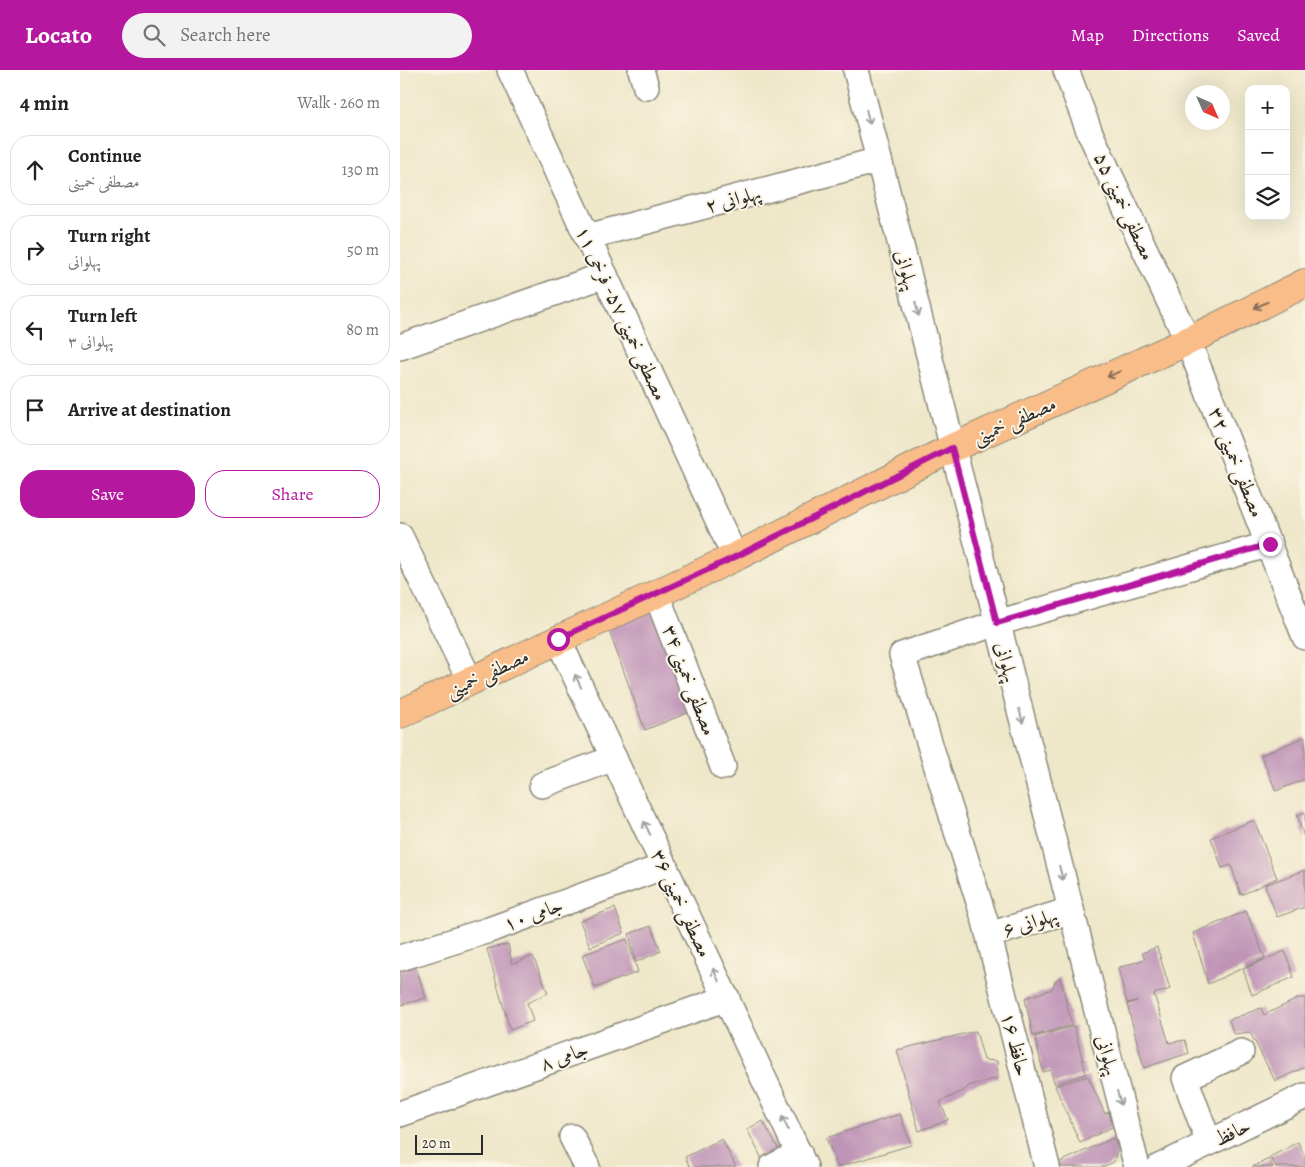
<!DOCTYPE html>
<html lang="en">
<head>
<meta charset="utf-8">
<style>
  :root { --surface:#fff; --page:#f2f2f2; --text:#222; --muted:#767676; --line:#e0e0e0; --accent:#b5179e }
  body { margin:0; font-family:Alegreya,Amiri,serif; background:var(--page); color:var(--text) }
  .controls { position:absolute; right:15px; top:15px; display:grid; overflow:hidden; border-radius:10px; box-shadow:0 5px 20px #0002 }
  .controls button { width:45px; height:45px; display:grid; place-items:center; padding:0; border:0; border-bottom:1px solid var(--line); background:var(--surface); color:var(--text); font:25px sans-serif }
  .compass { position:absolute; left:785px; top:15px; width:45px; height:45px; border-radius:50%; background:var(--surface); box-shadow:0 5px 20px #0002; rotate:135deg }
  .scale { position:absolute; left:15px; bottom:12px; width:68px; box-sizing:border-box; padding-left:5px; border:2px solid #2b2b2b; border-top:0; font-size:14px; line-height:18px; white-space:nowrap; color:#2b2b2b; -webkit-text-stroke:4px #fcf5e5; paint-order:stroke }
  .stop { position:absolute; width:15px; height:15px; margin:-11px; border:4px solid #b5179e; border-radius:50%; background:#fff }
  .stop.end { background:#b5179e; border-color:#fff; box-shadow:0 1px 5px #0008 }
  .list { margin:0; padding:0; list-style:none }
  h2 { display:flex; justify-content:space-between; align-items:center; height:65px; margin:0; padding:0 20px; font-size:21px }
  h2 small { font-size:16px; font-weight:400; color:var(--muted) }
  .list li { display:grid; grid-template-columns:32px 1fr auto; gap:15px; align-items:center; box-sizing:border-box; height:70px; margin:0 10px 10px; padding:0 10px; border:1px solid var(--line); border-radius:20px }
  .list b { display:block; font-size:19px; white-space:nowrap }
  .list p { margin:0; font-size:16px; white-space:nowrap; color:var(--muted) }
  .list em { font-size:16px; font-style:normal; color:var(--muted) }
  .actions { display:flex; gap:10px; padding:15px 20px }
  .actions a { flex:1; padding:11px 0; border:1px solid var(--accent); border-radius:20px; text-align:center; font-size:18px; color:var(--accent) }
  .actions .main { background:var(--accent); color:#fff }
  .icon { flex:none; width:28px; height:28px; fill:none; stroke:currentColor; stroke-width:2; stroke-linecap:round; stroke-linejoin:round }
  .map { position:relative; flex:none; width:905px; height:1097px; overflow:hidden }
  header { display:flex; align-items:center; gap:30px; box-sizing:border-box; height:70px; padding:0 25px; background:var(--accent); color:#fff }
  header strong { font-size:24px }
  nav { display:flex; gap:28px; margin-inline-start:auto; font-size:18px }
  .search { width:350px; height:45px; background:var(--page); display:flex; align-items:center; gap:12px; box-sizing:border-box; padding:0 18px; border-radius:28px; color:var(--muted); font-size:19px }
  main { display:flex }
  aside { flex:1; background:var(--surface) }
  .map>svg:first-child { display:block }
  .building { fill:#bf95b7 }
  .lines { fill:none; stroke-linecap:round; stroke-linejoin:round }
  .minor-casing { stroke:#8c897a; stroke-width:28 }
  .major-casing { stroke:#8c897a; stroke-width:30 }
  .minor { stroke:#fff; stroke-width:25 }
  .major { stroke:#f8bd89; stroke-width:28 }
  .oneway { stroke:#a0a0a0 }
  .oneway2 { stroke:#876d55 }
  .route { stroke:#b5179e; stroke-width:6 }
  .labels { text-anchor:middle; stroke-width:4; stroke-linejoin:round; paint-order:stroke }
  .street-label { font-size:20px; fill:#2b2b2b; stroke:#fcf5e5 }
</style>
</head>
<body>
<header>
<strong>Locato</strong>
<div class="search"><svg class="icon" aria-label="search" viewBox="0 0 24 24"><circle cx="10" cy="10" r="6"/><path d="M15 15l6 6"/></svg>Search here</div>
<nav><a>Map</a><a>Directions</a><a>Saved</a></nav>
</header>
<main>
<aside>
<h2>4 min<small>Walk · 260 m</small></h2>
<ul class="list">
<li><svg class="icon" aria-label="ahead" viewBox="0 0 24 24"><path d="M12 20V5M6 11l6-6 6 6"/></svg><div><b>Continue</b><p>مصطفی خمینی</p></div><em>130 m</em></li>
<li><svg class="icon" aria-label="right" viewBox="0 0 24 24"><path d="M7 20v-9h11M14 6l5 5-5 5"/></svg><div><b>Turn right</b><p>پهلوانی</p></div><em>50 m</em></li>
<li><svg class="icon" aria-label="left" viewBox="0 0 24 24"><path d="M17 20v-9H6M10 6l-5 5 5 5"/></svg><div><b>Turn left</b><p>پهلوانی ۳</p></div><em>80 m</em></li>
<li><svg class="icon" aria-label="arrive" viewBox="0 0 24 24"><path d="M6 21V4h12l-3 4 3 4H6"/></svg><div><b>Arrive at destination</b></div></li>
</ul>
<div class="actions"><a class="main">Save</a><a>Share</a></div>
</aside>
<div class="map">
<svg width="905" height="1097" viewBox="0 0 905 1097">
  <rect width="100%" height="100%" fill="#fcf5e5"/>
  <filter id="ink" filterUnits="userSpaceOnUse"><feTurbulence type="fractalNoise" baseFrequency=".02" numOctaves="2"/><feDisplacementMap in="SourceGraphic" scale="10" xChannelSelector="R" yChannelSelector="G"/><feConvolveMatrix kernelMatrix="1 2 1 2 8 2 1 2 1" color-interpolation-filters="sRGB"/></filter>
  <filter id="wash" filterUnits="userSpaceOnUse"><feTurbulence type="fractalNoise" baseFrequency=".0096" numOctaves="4" result="noise"/><feDisplacementMap in="SourceGraphic" scale="20" xChannelSelector="R" yChannelSelector="G"/><feGaussianBlur stdDeviation="1.12" result="paint"/><feColorMatrix in="noise" values="0 0 0 0 0 0 0 0 0 0 0 0 0 0 0 0 0 1.4 0 .05"/><feComposite in="paint" operator="in"/></filter>
  <g filter="url(#wash)">
    <rect width="100%" height="100%" fill="#eee7c9"/>
    <g id="blocks">
      <g class="building">
        <polygon points="257,535 295,640 245,660 208,558"/>
        <polygon points="905,667 905,709 876,721 861,685"/>
        <polygon points="905,742 905,767 904,767 897,745"/>
        <polygon points="854,750 877,808 841,825 831,795 822,798 811,768"/>
        <polygon points="905,800 905,837 877,847 865,815"/>
        <polygon points="215,838 224,863 190,877 180,851"/>
        <polygon points="846,841 865,888 808,914 793,863"/>
        <polygon points="251,856 261,881 236,892 229,864"/>
        <polygon points="227,869 238,902 195,918 182,885"/>
        <polygon points="108,874 112,894 133,886 148,923 127,933 133,951 110,960 87,879"/>
        <polygon points="757,877 770,919 754,924 769,973 785,970 789,983 744,998 727,934 737,931 727,933 718,898 745,889 742,883"/>
        <polygon points="885,881 894,907 852,925 843,899"/>
        <polygon points="12,886 26,928 0,935 0,889"/>
        <polygon points="660,907 672,955 633,966 625,928 652,919 655,911"/>
        <polygon points="899,928 905,928 905,997 875,1011 850,962 834,964 829,950 861,938 864,945"/>
        <polygon points="674,956 686,1004 655,1014 650,1000 643,1002 635,967"/>
        <polygon points="576,961 584,990 597,991 598,1008 568,1016 565,1020 540,1032 548,1050 519,1061 497,980"/>
        <polygon points="688,1006 705,1044 710,1041 714,1056 680,1073 655,1016"/>
        <polygon points="500,1044 511,1075 438,1097 426,1068"/>
        <polygon points="363,1051 382,1086 365,1095 347,1059"/>
        <polygon points="713,1068 718,1077 714,1092 703,1097 649,1097"/>
        <polygon points="322,1069 336,1097 290,1097 285,1087"/>
        <polygon points="898,1072 905,1086 905,1097 876,1097 870,1087"/>
        <polygon points="869,1089 873,1097 852,1097"/>
      </g>
    </g>
  </g>
  <g filter="url(#ink)">
    <use href="#blocks" fill-opacity="0" stroke="#8c897a" stroke-width="1"/>
    <g class="lines">
      <defs>
        <g id="minor">
          <polyline points="110,0 335,487"/>
          <polyline points="241,0 246,17"/>
          <polyline points="456,0 737,1097"/>
          <polyline points="666,0 690,63 788,271 905,567"/>
          <polyline points="187,167 479,90"/>
          <polyline points="0,277 205,205"/>
          <polyline points="0,466 70,611"/>
          <polyline points="256,523 323,697"/>
          <polyline points="158,569 405,1097"/>
          <polyline points="142,715 214,688"/>
          <polyline points="589,865 671,840"/>
          <polyline points="0,888 89,860 265,796"/>
          <polyline points="0,1044 327,928"/>
          <polyline points="172,1067 187,1097"/>
          <polyline points="809,1073 785,1008 841,982"/>
          <polyline points="372,1097 399,1083"/>
          <polyline points="647,1097 585,851 502,585 597,553 870,474"/>
          <polyline points="759,1097 905,1026"/>
        </g>
        <polyline id="major" points="0,644 335,487 552,378 788,271 905,213"/>
      </defs>
      <use href="#minor" class="minor-casing"/>
      <use href="#major" class="major-casing"/>
      <use href="#minor" class="minor"/>
      <use href="#major" class="major"/>
    </g>
    <defs><path id="oneway-shaft" d="M-6 0H5M1.5-3L5.5 0L1.5 3" fill="none" stroke-width="1.6" stroke-linecap="round" stroke-linejoin="round" transform="scale(1.25)"/></defs>
    <g class="oneway">
      <use href="#oneway-shaft" transform="translate(468 47) rotate(76)"/>
      <use href="#oneway-shaft" transform="translate(517 239) rotate(76)"/>
      <use href="#oneway-shaft" transform="translate(178 611) rotate(-115)"/>
      <use href="#oneway-shaft" transform="translate(621 646) rotate(76)"/>
      <use href="#oneway-shaft" transform="translate(247 758) rotate(-115)"/>
      <use href="#oneway-shaft" transform="translate(661 803) rotate(76)"/>
      <use href="#oneway-shaft" transform="translate(316 905) rotate(-115)"/>
      <use href="#oneway-shaft" transform="translate(719 1028) rotate(75)"/>
      <use href="#oneway-shaft" transform="translate(385 1053) rotate(-115)"/>
    </g>
    <g class="oneway2">
      <use href="#oneway-shaft" transform="translate(861 235) rotate(154)"/>
      <use href="#oneway-shaft" transform="translate(714 304) rotate(156)"/>
    </g>
  </g>
  <g class="lines" filter="url(#ink)">
    <polyline class="route" points="158,569 335,487 552,378 597,553 870,474"/>
  </g>
  <g class="labels">
    <g class="street-label">
      <text transform="translate(333 129) rotate(-15)" y="7">پهلوانی ۲</text>
      <text transform="translate(725 136) rotate(65)" y="7">مصطفی خمینی ۵۵</text>
      <text transform="translate(507 200) rotate(76)" y="7">پهلوانی</text>
      <text transform="translate(222 243) rotate(65)" y="7">مصطفی خمینی ۵۷- فرخی ۱۱</text>
      <text transform="translate(614 350) rotate(-24)" y="7">مصطفی خمینی</text>
      <text transform="translate(837 392) rotate(68)" y="7">مصطفی خمینی ۳۲</text>
      <text transform="translate(607 592) rotate(76)" y="7">پهلوانی</text>
      <text transform="translate(87 603) rotate(-25)" y="7">مصطفی خمینی</text>
      <text transform="translate(290 610) rotate(69)" y="7">مصطفی خمینی ۳۴</text>
      <text transform="translate(282 833) rotate(65)" y="7">مصطفی خمینی ۳۶</text>
      <text transform="translate(133 844) rotate(-20)" y="7">جامی ۱۰</text>
      <text transform="translate(630 852) rotate(-17)" y="7">پهلوانی ۶</text>
      <text transform="translate(616 974) rotate(76)" y="7">حافظ ۱۶</text>
      <text transform="translate(708 985) rotate(75)" y="7">پهلوانی</text>
      <text transform="translate(164 986) rotate(-20)" y="7">جامی ۸</text>
      <text transform="translate(832 1062) rotate(-26)" y="7">حافظ</text>
    </g>
  </g>
</svg>
<div class="controls">
<button>+</button>
<button>−</button>
<button><svg class="icon" aria-label="layers" viewBox="0 0 24 24"><path d="M12 4l9 5-9 5-9-5zM3 14l9 5 9-5"/></svg></button>
</div>
<svg class="compass" viewBox="-18 -18 36 36"><path d="M0-13l5 13h-10z" fill="#e53935"/><path d="M0 13l5-13h-10z" fill="#767676"/></svg>
<div class="scale">20 m</div>
<div class="stop" style="left:158px;top:569px"></div>
<div class="stop end" style="left:870px;top:474px"></div>
</div>
</main>
</body>
</html>
